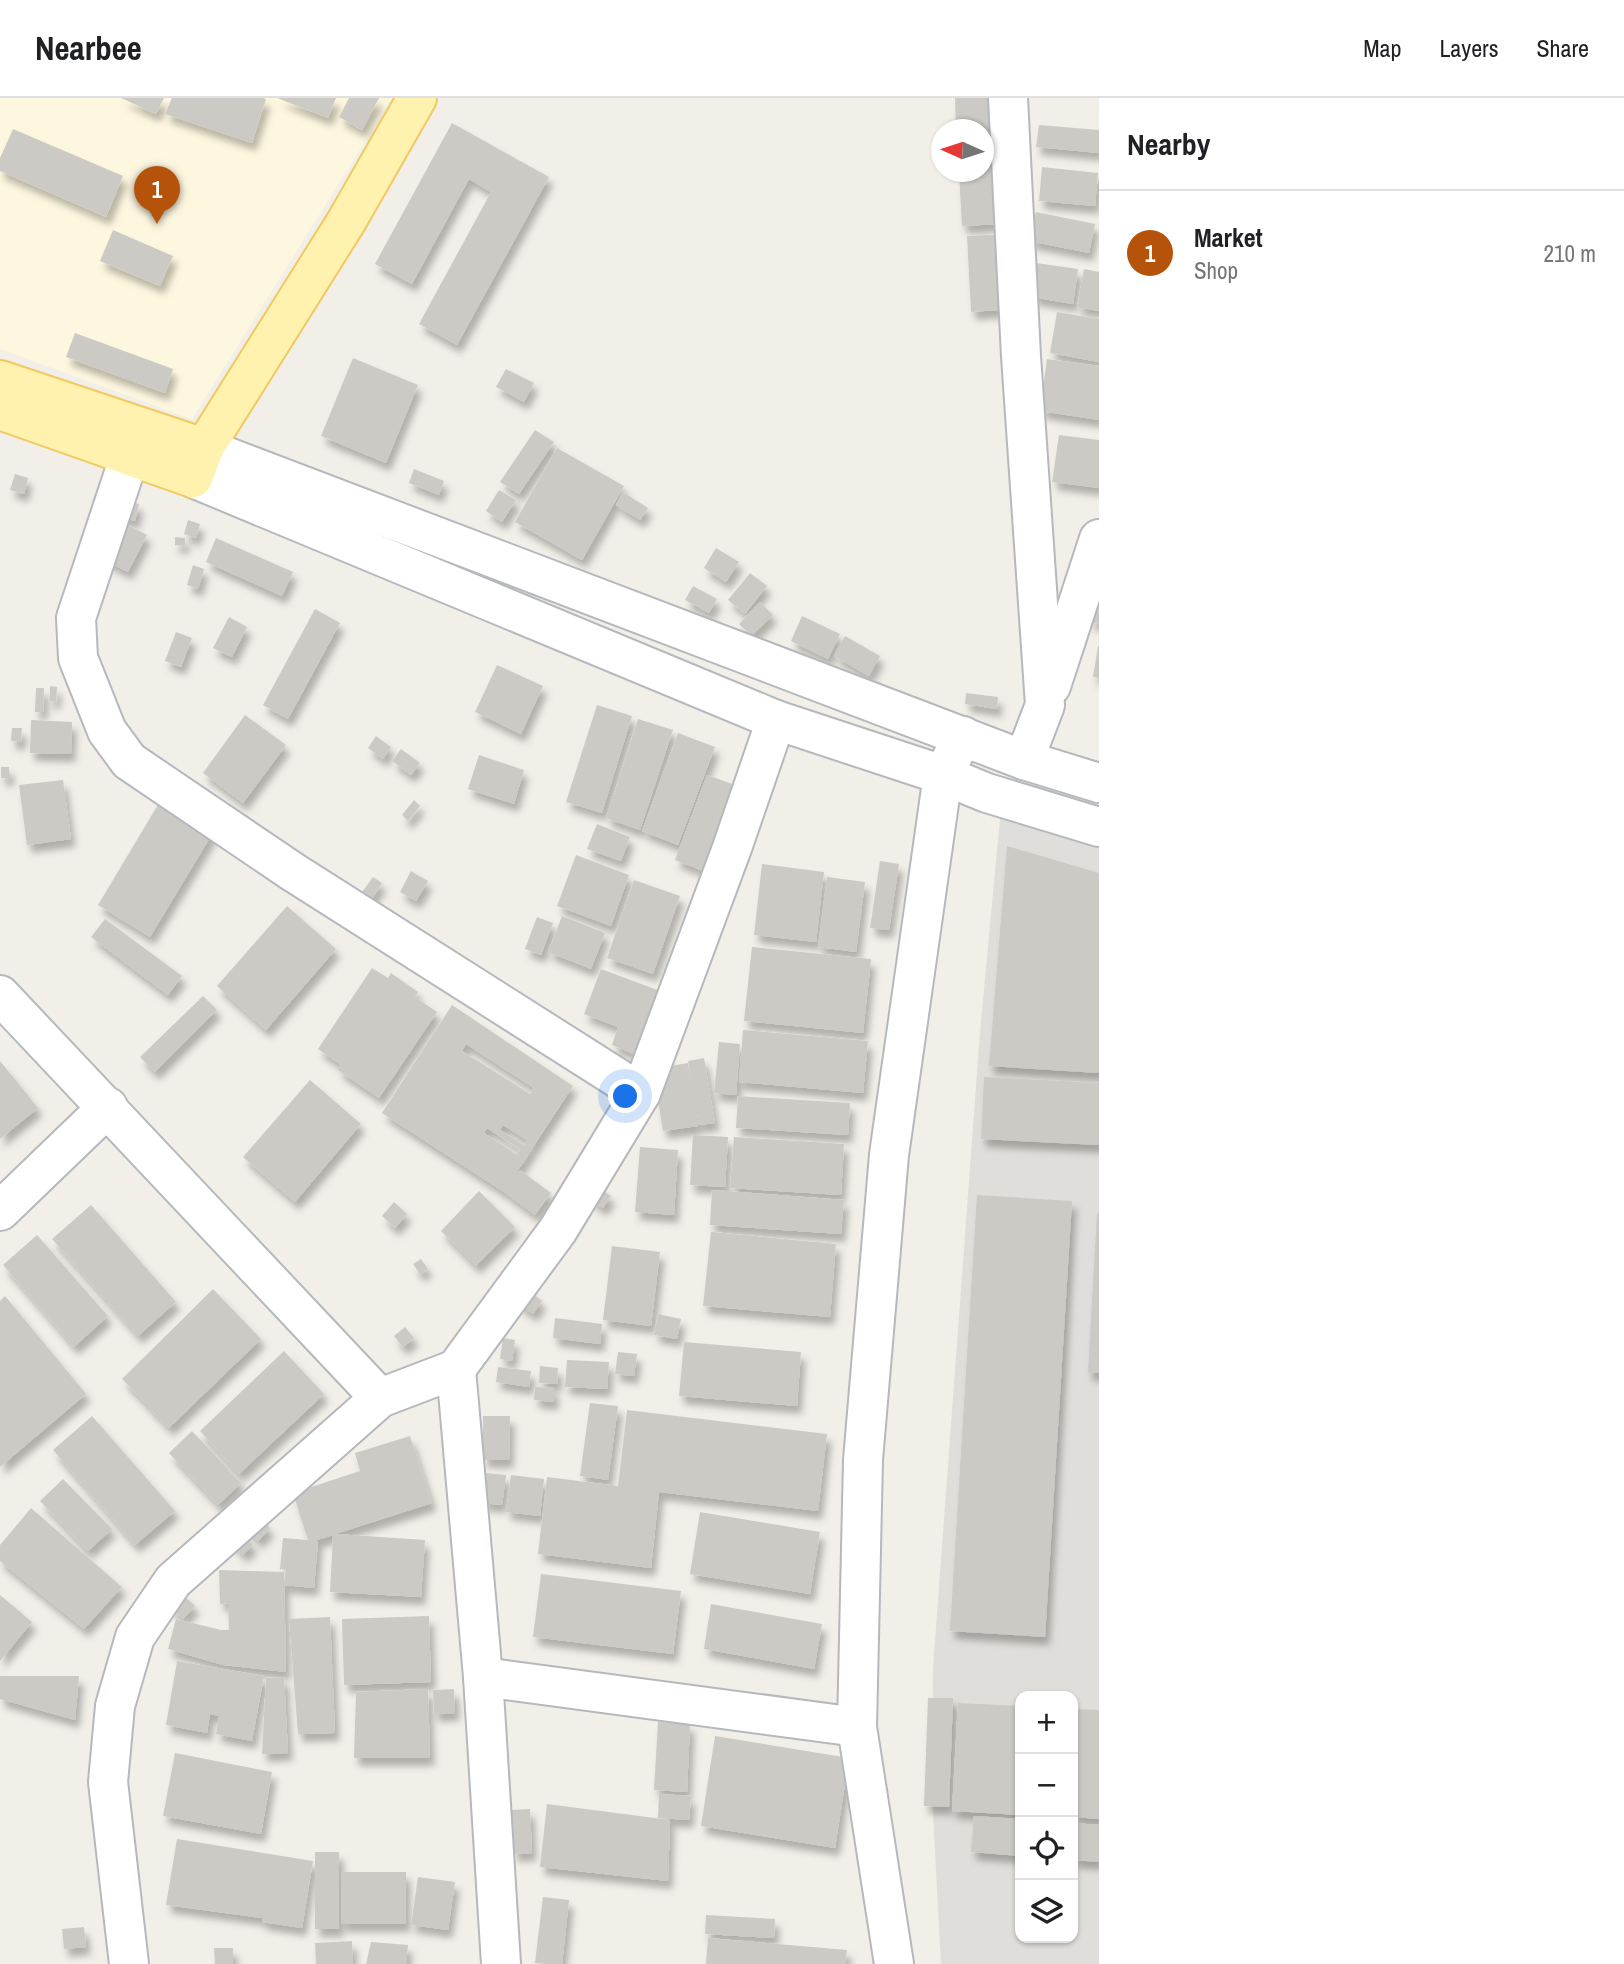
<!DOCTYPE html>
<html lang="en">
<head>
<meta charset="utf-8">
<style>
  :root { --surface:#fff; --page:#f6f6f6; --text:#202124; --muted:#757577; --line:#e0e0e0; --accent:#b45309 }
  body { margin:0; font-family:"Archivo Narrow",sans-serif; background:var(--page); color:var(--text) }
  .controls { position:absolute; right:21px; bottom:21px; display:grid; overflow:hidden; border-radius:14px; box-shadow:0 2px 5px #0004 }
  .controls button { width:63px; height:63px; display:grid; place-items:center; padding:0; border:0; border-bottom:2px solid var(--line); background:var(--surface); color:var(--text); font:35px sans-serif }
  .compass { position:absolute; left:931px; top:21px; width:63px; height:63px; border-radius:50%; background:var(--surface); box-shadow:0 2px 5px #0004; rotate:273deg }
  .you { position:absolute; left:626px; top:999px; width:24px; height:24px; margin:-18px; border:5px solid #fff; border-radius:50%; background:#1a73e8; box-shadow:0 0 0 10px #1a73e833 }
  .badge { display:grid; place-items:center; width:46px; height:46px; border-radius:50%; background:var(--accent); color:#fff; font-size:23px; font-weight:700 }
  .pin { position:absolute; translate:-50% -58px; filter:drop-shadow(0 2px 4px #0008) }
  .pin::after { content:''; position:absolute; top:37px; width:24px; height:21px; background:inherit; clip-path:polygon(0 0,100% 0,50% 100%) }
  .list { margin:0; padding:0; list-style:none }
  h2 { display:flex; justify-content:space-between; align-items:center; height:91px; margin:0; padding:0 28px; font-size:30px }
  h2 small { font-size:23px; font-weight:400; color:var(--muted) }
  .list li { display:grid; grid-template-columns:46px 1fr auto; gap:21px; align-items:center; box-sizing:border-box; height:126px; padding:0 28px; border-top:2px solid var(--line) }
  .list b { display:block; font-size:26px; white-space:nowrap }
  .list p { margin:0; font-size:23px; white-space:nowrap; color:var(--muted) }
  .list em { font-size:23px; font-style:normal; color:var(--muted) }
  .icon { flex:none; width:38px; height:38px; fill:none; stroke:currentColor; stroke-width:2; stroke-linecap:round; stroke-linejoin:round }
  .map { position:relative; flex:none; width:1099px; height:1866px; overflow:hidden }
  header { display:flex; align-items:center; gap:42px; box-sizing:border-box; height:98px; padding:0 35px; background:var(--surface); border-bottom:2px solid var(--line) }
  header strong { font-size:33px }
  nav { display:flex; gap:38px; margin-inline-start:auto; font-size:24px }
  main { display:flex }
  aside { flex:1; background:var(--surface) }
  .map>svg:first-child { display:block }
  .commercial { fill:#fef7e0 }
  .industrial { fill:#e0deda; fill-rule:evenodd }
  .building { fill:#cccac5; fill-rule:evenodd; filter:url(#shadow) }
  .lines { fill:none; stroke-linecap:round; stroke-linejoin:round }
  .minor-casing { stroke:#b5b8bc; stroke-width:42 }
  .major-casing { stroke:#f2c960; stroke-width:42 }
  .minor { stroke:#fff; stroke-width:38 }
  .major { stroke:#fff2af; stroke-width:38 }
</style>
</head>
<body>
<header>
<strong>Nearbee</strong>
<nav><a>Map</a><a>Layers</a><a>Share</a></nav>
</header>
<main>
<div class="map">
<svg width="1099" height="1866" viewBox="0 0 1099 1866">
  <defs>
    <filter id="shadow"><feDropShadow dx="4.5" dy="8" stdDeviation="3.5" flood-color="#0004"/></filter>
  </defs>
  <rect width="100%" height="100%" fill="#f1efe8"/>
  <polygon class="commercial" points="0,0 392,0 192,321 0,251"/>
  <path class="industrial" d="M1002,699L1099,740V1866H941L932,1698L933,1570L980,934ZM1020,1598H1073V1840H1020Z"/>
  <g class="building">
    <polygon points="121,0 164,0 156,16"/>
    <polygon points="172,0 263,0 266,1 252,45 165,16"/>
    <polygon points="277,0 336,0 328,20"/>
    <polygon points="349,0 379,0 362,32 339,19"/>
    <polygon points="955,0 998,0 1000,52 984,52 984,32 956,32"/>
    <polygon points="452,25 549,79 457,247 419,226 491,94 469,81 412,186 375,166"/>
    <polygon points="1039,27 1099,32 1099,55 1036,49"/>
    <polygon points="13,31 123,78 106,119 0,73 0,60"/>
    <polygon points="984,60 996,60 1000,126 962,128 959,74 984,74"/>
    <polygon points="1042,69 1098,75 1095,108 1039,103"/>
    <polygon points="1036,114 1095,126 1089,155 1029,143"/>
    <polygon points="113,132 173,158 160,188 100,163"/>
    <polygon points="1007,136 1011,211 971,214 967,138"/>
    <polygon points="1036,165 1078,171 1073,206 1031,199"/>
    <polygon points="1084,171 1099,174 1099,213 1077,209"/>
    <polygon points="1057,214 1099,221 1099,264 1050,255"/>
    <polygon points="75,235 173,271 165,295 66,259"/>
    <polygon points="353,260 418,287 386,365 321,338"/>
    <polygon points="1047,261 1099,268 1099,322 1040,313"/>
    <polygon points="506,271 534,285 524,304 496,289"/>
    <polygon points="535,332 554,344 519,396 500,384"/>
    <polygon points="1059,337 1099,342 1099,390 1052,384"/>
    <polygon points="557,350 624,388 582,462 515,424"/>
    <polygon points="414,371 444,383 439,397 409,385"/>
    <polygon points="15,376 28,380 24,396 10,392"/>
    <polygon points="499,392 516,402 502,424 486,413"/>
    <polygon points="623,394 648,410 640,422 616,407"/>
    <polygon points="121,402 139,406 135,423 116,418"/>
    <polygon points="116,421 147,437 128,474 97,458"/>
    <polygon points="188,422 200,426 196,440 184,436"/>
    <polygon points="175,439 185,440 185,448 175,447"/>
    <polygon points="216,440 293,474 282,498 206,464"/>
    <polygon points="716,450 739,464 726,484 704,470"/>
    <polygon points="193,467 204,471 198,491 187,487"/>
    <polygon points="750,475 767,488 745,516 728,502"/>
    <polygon points="693,488 717,501 709,515 685,502"/>
    <polygon points="1099,496 1099,526 1089,524"/>
    <polygon points="760,504 773,517 751,538 739,526"/>
    <polygon points="315,511 340,525 288,621 263,607"/>
    <polygon points="802,518 840,536 828,561 791,543"/>
    <polygon points="229,519 247,529 232,559 213,550"/>
    <polygon points="176,534 192,540 181,569 165,563"/>
    <polygon points="845,538 880,558 869,578 834,558"/>
    <polygon points="1098,548 1099,548 1099,580 1093,579"/>
    <polygon points="497,567 543,588 521,636 475,614"/>
    <polygon points="50,588 57,589 56,604 50,603"/>
    <polygon points="36,590 44,590 43,614 35,614"/>
    <polygon points="966,595 998,599 997,611 965,606"/>
    <polygon points="597,607 632,618 602,715 566,704"/>
    <polygon points="245,617 286,647 243,705 203,675"/>
    <polygon points="638,621 673,632 640,732 606,720"/>
    <polygon points="31,622 72,624 71,656 30,655"/>
    <polygon points="12,630 22,630 21,644 11,643"/>
    <polygon points="678,635 715,649 678,747 642,733"/>
    <polygon points="376,638 391,649 383,661 368,650"/>
    <polygon points="401,651 420,665 411,677 392,663"/>
    <polygon points="479,657 524,672 514,706 468,691"/>
    <polygon points="1,669 9,669 10,680 1,680"/>
    <polygon points="707,677 738,688 706,774 675,762"/>
    <polygon points="63,682 71,741 27,747 19,687"/>
    <polygon points="162,700 214,733 150,839 98,807"/>
    <polygon points="414,702 420,708 408,723 402,717"/>
    <polygon points="597,726 630,739 621,763 587,751"/>
    <polygon points="1007,748 1099,775 1099,975 989,968"/>
    <polygon points="576,757 629,777 611,828 557,808"/>
    <polygon points="880,763 899,766 889,832 870,830"/>
    <polygon points="762,766 824,774 816,844 754,837"/>
    <polygon points="411,773 428,783 416,803 400,794"/>
    <polygon points="373,779 382,785 367,807 358,800"/>
    <polygon points="827,779 865,784 856,854 818,849"/>
    <polygon points="634,782 680,798 653,876 607,860"/>
    <polygon points="287,808 336,851 266,932 217,888"/>
    <polygon points="562,818 605,835 591,871 548,854"/>
    <polygon points="537,819 553,825 541,857 525,851"/>
    <polygon points="105,821 182,878 168,897 91,839"/>
    <polygon points="752,849 871,861 863,935 744,923"/>
    <polygon points="372,870 388,880 391,875 418,894 415,899 437,914 379,1000 338,972 341,967 318,951"/>
    <polygon points="601,871 663,894 639,958 612,947 618,929 584,916"/>
    <polygon points="203,898 217,912 155,974 140,959"/>
    <path d="M452,907L573,988L507,1089L520,1072L551,1095L535,1117L504,1094L382,1015ZM466,946L534,990L530,996L462,953ZM503,1027L527,1042L524,1047L500,1032ZM487,1030L520,1051L517,1057L484,1035Z"/>
    <polygon points="743,932 868,943 863,995 739,984"/>
    <polygon points="719,944 740,946 736,997 714,995"/>
    <polygon points="704,960 715,1025 699,1027 688,963"/>
    <polygon points="0,963 38,1010 0,1041"/>
    <polygon points="688,965 698,1028 663,1033 653,971"/>
    <polygon points="984,979 1099,985 1099,1047 981,1041"/>
    <polygon points="310,982 361,1026 295,1104 243,1059"/>
    <polygon points="738,998 850,1005 848,1037 736,1030"/>
    <polygon points="693,1037 728,1039 725,1089 690,1087"/>
    <polygon points="734,1039 844,1046 841,1097 730,1090"/>
    <polygon points="640,1049 678,1052 674,1117 635,1114"/>
    <polygon points="598,1089 611,1098 603,1110 589,1101"/>
    <polygon points="712,1092 844,1102 841,1136 710,1127"/>
    <polygon points="479,1093 515,1129 476,1168 441,1133"/>
    <polygon points="977,1097 1072,1103 1045,1539 950,1533"/>
    <polygon points="394,1104 407,1116 395,1130 382,1118"/>
    <polygon points="91,1107 176,1204 138,1238 52,1141"/>
    <polygon points="1097,1115 1099,1115 1099,1275 1088,1275"/>
    <polygon points="711,1134 836,1146 830,1219 703,1208"/>
    <polygon points="37,1137 108,1218 74,1249 3,1167"/>
    <polygon points="612,1148 660,1154 651,1228 603,1222"/>
    <polygon points="421,1161 428,1171 420,1176 413,1166"/>
    <polygon points="526,1190 542,1203 533,1216 516,1204"/>
    <polygon points="213,1191 261,1241 169,1330 122,1281"/>
    <polygon points="5,1198 86,1296 0,1369 0,1203"/>
    <polygon points="658,1216 681,1221 677,1241 654,1237"/>
    <polygon points="555,1220 602,1226 600,1246 553,1240"/>
    <polygon points="405,1229 414,1240 403,1249 394,1238"/>
    <polygon points="503,1240 515,1242 512,1263 500,1261"/>
    <polygon points="684,1244 801,1254 797,1308 679,1298"/>
    <polygon points="284,1253 324,1296 239,1376 200,1333"/>
    <polygon points="618,1254 637,1256 634,1278 615,1276"/>
    <polygon points="567,1262 609,1264 607,1291 565,1289"/>
    <polygon points="540,1268 558,1270 557,1286 539,1285"/>
    <polygon points="498,1269 531,1273 529,1289 496,1284"/>
    <polygon points="535,1289 554,1290 554,1304 534,1302"/>
    <polygon points="590,1305 618,1308 608,1382 580,1378"/>
    <polygon points="627,1312 827,1336 818,1413 659,1394 651,1470 538,1456 547,1379 618,1388"/>
    <polygon points="92,1318 175,1413 135,1447 53,1352"/>
    <polygon points="483,1318 510,1318 509,1362 483,1362"/>
    <polygon points="192,1333 241,1385 218,1407 169,1355"/>
    <polygon points="410,1338 432,1405 335,1436 425,1442 421,1499 330,1494 333,1437 314,1443 318,1443 314,1490 284,1487 286,1471 280,1471 283,1440 308,1442 293,1395 360,1373 355,1355"/>
    <polygon points="486,1375 506,1377 502,1407 482,1405"/>
    <polygon points="511,1377 544,1381 540,1418 506,1414"/>
    <polygon points="63,1381 112,1431 88,1453 40,1403"/>
    <polygon points="31,1410 122,1489 84,1531 0,1463 0,1447"/>
    <polygon points="700,1414 820,1434 810,1496 690,1476"/>
    <polygon points="256,1417 270,1430 258,1443 244,1428"/>
    <polygon points="238,1431 253,1447 243,1457 228,1441"/>
    <polygon points="219,1472 284,1474 286,1574 223,1567 168,1551 176,1521 221,1532 229,1532 228,1505 220,1506"/>
    <polygon points="541,1476 681,1493 673,1556 533,1539"/>
    <polygon points="181,1495 195,1508 183,1521 169,1508"/>
    <polygon points="0,1497 32,1524 0,1563"/>
    <polygon points="711,1506 822,1526 814,1571 704,1551"/>
    <polygon points="429,1518 431,1584 344,1587 342,1521"/>
    <polygon points="330,1519 335,1635 298,1636 289,1521"/>
    <polygon points="177,1563 264,1578 252,1643 216,1636 219,1618 210,1616 207,1635 166,1627"/>
    <polygon points="0,1578 79,1578 75,1622 0,1601"/>
    <polygon points="284,1579 288,1655 262,1656 266,1580"/>
    <polygon points="428,1591 430,1660 354,1660 356,1594"/>
    <polygon points="454,1591 455,1615 434,1616 433,1592"/>
    <polygon points="928,1600 953,1600 949,1709 924,1708"/>
    <polygon points="958,1605 1020,1608 1020,1717 952,1713"/>
    <polygon points="1073,1611 1099,1612 1099,1721 1073,1719"/>
    <polygon points="658,1624 690,1626 687,1694 654,1692"/>
    <polygon points="715,1638 849,1660 835,1750 701,1728"/>
    <polygon points="175,1655 272,1674 261,1736 163,1718"/>
    <polygon points="659,1696 691,1698 689,1722 658,1720"/>
    <polygon points="547,1706 670,1722 668,1783 540,1769"/>
    <polygon points="530,1711 532,1755 513,1756 511,1712"/>
    <polygon points="974,1718 1020,1721 1020,1758 971,1754"/>
    <polygon points="1073,1725 1099,1727 1099,1764 1073,1762"/>
    <polygon points="177,1741 313,1763 302,1830 262,1824 262,1820 166,1807"/>
    <rect x="315" y="1754" width="24" height="77"/>
    <rect x="341" y="1774" width="65" height="52"/>
    <polygon points="418,1779 455,1784 448,1832 411,1827"/>
    <polygon points="543,1799 569,1802 562,1866 535,1865"/>
    <polygon points="706,1817 775,1821 774,1840 705,1836"/>
    <polygon points="84,1829 86,1849 64,1851 62,1831"/>
    <polygon points="708,1840 847,1852 845,1866 706,1866"/>
    <polygon points="352,1843 353,1866 316,1866 315,1845"/>
    <polygon points="371,1844 408,1847 406,1866 366,1866"/>
    <polygon points="214,1850 233,1850 233,1866 215,1866"/>
  </g>
  <g class="lines">
    <defs>
      <g id="minor">
        <polyline points="1008,0 1021,258 1045,607 1024,662"/>
        <polyline points="139,330 76,520 78,560 107,633 129,663 293,774 641,995"/>
        <polyline points="204,350 1024,662 1099,685"/>
        <polyline points="193,380 776,622 943,677 987,695 1099,729"/>
        <polyline points="1051,588 1099,441"/>
        <polyline points="0,897 380,1300"/>
        <polyline points="0,1113 108,1009"/>
        <polyline points="456,1271 483,1579 501,1866"/>
        <polyline points="483,1579 857,1629"/>
        <polyline points="129,1866 108,1684 115,1608 135,1539 173,1483 380,1300 456,1271 558,1132 641,995 732,750 776,622"/>
        <polyline points="894,1866 857,1629 863,1362 889,1057 943,677 963,638"/>
      </g>
      <g id="major">
        <polyline points="0,282 204,350"/>
        <polyline points="0,312 193,380 204,350 346,124 417,0"/>
      </g>
    </defs>
    <use href="#minor" class="minor-casing"/>
    <use href="#major" class="major-casing"/>
    <use href="#minor" class="minor"/>
    <use href="#major" class="major"/>
  </g>
</svg>
<div class="controls">
<button>+</button>
<button>−</button>
<button><svg class="icon" aria-label="locate" viewBox="0 0 24 24"><circle cx="12" cy="12" r="6"/><path d="M12 2v4M12 18v4M2 12h4M18 12h4"/></svg></button>
<button><svg class="icon" aria-label="layers" viewBox="0 0 24 24"><path d="M12 4l9 5-9 5-9-5zM3 14l9 5 9-5"/></svg></button>
</div>
<svg class="compass" viewBox="-18 -18 36 36"><path d="M0-13l5 13h-10z" fill="#e53935"/><path d="M0 13l5-13h-10z" fill="#757577"/></svg>
<div class="you"></div>
<div class="pin badge" style="left:157px;top:126px">1</div>
</div>
<aside>
<h2>Nearby<small></small></h2>
<ul class="list">
<li><span class="badge">1</span><div><b>Market</b><p>Shop</p></div><em>210 m</em></li>
</ul>
</aside>
</main>
</body>
</html>
